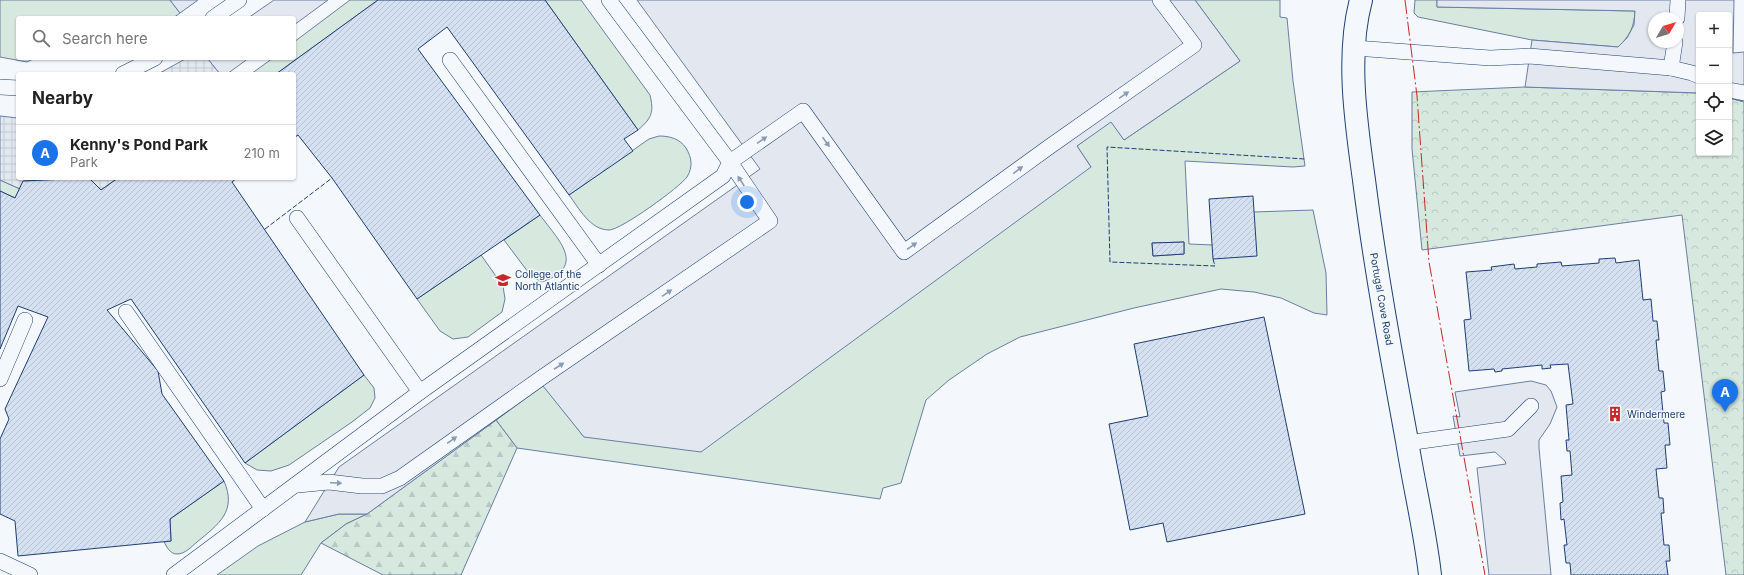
<!DOCTYPE html>
<html lang="en">
<head>
<meta charset="utf-8">
<style>
  :root { --surface:#fff; --page:#f2f2f2; --text:#222; --muted:#767676; --line:#e0e0e0; --accent:#1a73e8 }
  body { margin:0; font-family:Inter,sans-serif; background:var(--page); color:var(--text) }
  .controls { position:absolute; right:12px; top:12px; display:grid; overflow:hidden; border-radius:4px; box-shadow:0 1px 3px #0004 }
  .controls button { width:36px; height:36px; display:grid; place-items:center; padding:0; border:0; border-bottom:1px solid var(--line); background:var(--surface); color:var(--text); font:20px sans-serif }
  .compass { position:absolute; left:1648px; top:12px; width:36px; height:36px; border-radius:50%; background:var(--surface); box-shadow:0 1px 3px #0004; rotate:52deg }
  .you { position:absolute; left:747px; top:202px; width:14px; height:14px; margin:-10px; border:3px solid #fff; border-radius:50%; background:#1a73e8; box-shadow:0 0 0 6px #1a73e833 }
  .badge { display:grid; place-items:center; width:26px; height:26px; border-radius:50%; background:var(--accent); color:#fff; font-size:13px; font-weight:700 }
  .pin { position:absolute; translate:-50% -33px; filter:drop-shadow(0 1px 2px #0008) }
  .pin::after { content:''; position:absolute; top:21px; width:14px; height:12px; background:inherit; clip-path:polygon(0 0,100% 0,50% 100%) }
  .list { margin:0; padding:0; list-style:none }
  h2 { display:flex; justify-content:space-between; align-items:center; height:52px; margin:0; padding:0 16px; font-size:17px }
  h2 small { font-size:13px; font-weight:400; color:var(--muted) }
  .list li { display:grid; grid-template-columns:26px 1fr auto; gap:12px; align-items:center; box-sizing:border-box; height:56px; padding:0 16px; border-top:1px solid var(--line) }
  .list b { display:block; font-size:15px; white-space:nowrap }
  .list p { margin:0; font-size:13px; white-space:nowrap; color:var(--muted) }
  .list em { font-size:13px; font-style:normal; color:var(--muted) }
  .icon { flex:none; width:22px; height:22px; fill:none; stroke:currentColor; stroke-width:2; stroke-linecap:round; stroke-linejoin:round }
  .map { position:relative; flex:none; width:1744px; height:575px; overflow:hidden }
  .search { position:absolute; background:var(--surface); box-shadow:0 1px 3px #0004; left:16px; top:16px; width:280px; height:44px; display:flex; align-items:center; gap:10px; box-sizing:border-box; padding:0 14px; border-radius:4px; color:var(--muted); font-size:15px }
  .panel { position:absolute; background:var(--surface); box-shadow:0 1px 3px #0004; left:16px; top:72px; width:280px; height:108px; border-radius:4px }
  .map>svg:first-child { display:block }
  .grass { fill:#d7e8df; stroke:#687fa3; fill-rule:evenodd }
  .forest { fill:url(#forest-firs); stroke:#687fa3 }
  .park { fill:url(#park-crowns); stroke:#687fa3 }
  .parking { fill:#e3e8f0; stroke:#687fa3; fill-rule:evenodd }
  .plaza { fill:url(#plaza-grid); stroke:#687fa3 }
  .building { fill:url(#building-hatch); stroke:#1d3f73 }
  .lines { fill:none; stroke-linecap:round; stroke-linejoin:round }
  .service-casing { stroke:#1d3f73; stroke-width:16 }
  .primary-casing { stroke:#1d3f73; stroke-width:24 }
  .service { stroke:#f4f7fb; stroke-width:15 }
  .primary { stroke:#f4f7fb; stroke-width:22 }
  .fence { stroke:#1d3f73; stroke-width:1; stroke-dasharray:5 2; stroke-linecap:butt }
  .power { stroke:#c62828; stroke-width:1; stroke-dasharray:14 3 2 3; stroke-linecap:butt }
  .oneway { fill:#889bb7 }
  .labels { text-anchor:middle; stroke-width:3; stroke-linejoin:round; paint-order:stroke }
  .poi-label { font-size:10px; fill:#1d3f73; stroke:#f4f7fb; text-anchor:start }
  .street-label { font-size:10px; fill:#1d3f73; stroke:#f4f7fb }
</style>
</head>
<body>
<div class="map">
<svg width="1744" height="575" viewBox="0 0 1744 575">
  <defs>
    <pattern id="forest-firs" width="22" height="20" patternUnits="userSpaceOnUse"><rect width="22" height="20" fill="#d7e8df"/><path d="M5 1l3.5 6h-7zM16 11l3.5 6h-7z" fill="#b8c8c3"/></pattern>
    <pattern id="park-crowns" width="20" height="18" patternUnits="userSpaceOnUse"><rect width="20" height="18" fill="#d7e8df"/><path d="M2 6a3 3 0 1 1 6 0M12 15a3 3 0 1 1 6 0" fill="none" stroke="#b8c8c3"/></pattern>
    <pattern id="plaza-grid" width="8" height="8" patternUnits="userSpaceOnUse"><rect width="8" height="8" fill="#e3e8f0"/><path d="M0 4h8M4 0v8" fill="none" stroke="#c2c8d1"/></pattern>
    <pattern id="building-hatch" width="6" height="6" patternUnits="userSpaceOnUse"><rect width="6" height="6" fill="#d5e0f0"/><path d="M-1 1l2-2M0 6l6-6M5 7l2-2" fill="none" stroke="#b6c1d1"/></pattern>
  </defs>
  <rect width="100%" height="100%" fill="#f4f7fb"/>
  <g class="grass">
    <polygon points="0,0 170,0 180,13 173,18 18,18 18,58 35,58 27,62 0,57"/>
    <polygon points="350,0 378,0 276,74 251,74 273,58 294,58 294,42"/>
    <path d="M545,0H581L650,95C654,112 652,118 638,130Z"/>
    <path d="M1195,0H1280V17L1287,18L1293,81L1305,166L1293,167L1185,161L1189,244L1213,245L1254,212L1313,210L1326,273L1327,315L1314,313L1281,298L1254,292L1221,289L1134,308L1020,337L987,354L949,380L926,400L901,483L883,488L880,499L517,448L496,420L543,385L584,437L1091,167L1077,146L1111,121L1124,140L1240,61ZM1184,242V254L1153,256L1152,243Z"/>
    <path d="M1415,0H1437V7L1635,11C1634,27 1630,36 1618,47L1532,40L1418,17L1414,13Z"/>
    <path d="M659,136C670,136 680,139 686,148C692,158 693,167 687,177C680,187 621,230 609,230C590,230 579,208 569,195L649,139Z"/>
    <polygon points="0,180 20,189 15,198 0,191"/>
    <path d="M540,215C559,241 587,266 542,282L531,276L504,240Z"/>
    <polygon points="481,255 503,286 505,299 502,312 468,337 453,339 440,331 417,299"/>
    <polygon points="364,375 374,388 375,398 370,408 352,422 289,465 271,471 257,470 245,463"/>
    <path d="M224,481C237,511 219,524 197,542C191,547 185,554 177,554C170,554 167,547 164,542L171,541L170,519Z"/>
    <polygon points="339,514 367,514 346,524 321,543 301,575 217,575 258,546 305,522"/>
  </g>
  <polygon class="forest" points="496,420 517,448 461,575 383,575 321,543 346,524 367,514"/>
  <polygon class="park" points="1525,87 1699,93 1699,153 1729,153 1729,98 1744,102 1744,575 1726,575 1682,215 1422,250 1412,149 1412,92"/>
  <g class="parking">
    <polygon points="170,0 198,0 180,13"/>
    <polygon points="274,0 328,0 294,25 294,18 248,18"/>
    <polygon points="637,0 1195,0 1240,61 1124,140 1111,122 1077,146 1091,167 701,452 584,437 543,386 367,514 339,514 305,522 339,467 760,169"/>
    <path d="M1437,0H1734L1733,53L1744,52V95L1742,101L1729,98V15H1699V93L1525,87L1532,40L1618,47L1627,38L1634,25L1635,11L1437,7ZM1654,18H1678V42H1654Z"/>
    <polygon points="207,58 249,58 227,74 220,74"/>
    <polygon points="1531,381 1546,385 1551,391 1557,407 1550,424 1539,440 1539,448 1551,575 1489,575 1477,468 1506,464 1505,461 1495,452 1460,456 1453,416 1460,417 1455,392"/>
  </g>
  <g class="plaza">
    <polygon points="187,58 207,58 220,74 158,74"/>
    <polygon points="0,116 18,118 18,178 86,178 24,181 20,189 0,180"/>
    <polygon points="89,178 118,178 101,190"/>
  </g>
  <g class="building">
    <polygon points="378,0 545,0 638,130 624,139 633,151 569,195 447,27 418,49 540,215 417,299 332,178 298,135 294,138 294,74 276,74"/>
    <polygon points="89,178 101,190 118,178 237,178 232,182 364,375 245,463 131,299 107,310 158,371 162,394 224,481 170,519 171,541 18,556 15,521 0,514 0,439 9,419 5,409 48,317 18,306 0,349 0,191 15,198 23,181"/>
    <polygon points="1253,196 1257,256 1213,259 1209,199"/>
    <polygon points="1184,242 1184,254 1153,256 1152,243"/>
    <polygon points="1615,258 1616,263 1639,260 1643,300 1651,299 1653,321 1657,321 1659,340 1656,340 1659,371 1663,371 1665,391 1661,392 1664,423 1668,423 1670,445 1665,445 1667,468 1656,469 1659,498 1663,498 1664,513 1661,513 1664,545 1669,545 1670,561 1666,561 1668,575 1571,575 1570,563 1566,563 1564,545 1567,545 1564,519 1561,520 1560,503 1563,502 1561,476 1572,475 1570,451 1567,451 1566,440 1569,440 1566,405 1573,404 1568,364 1550,365 1551,368 1542,369 1542,365 1502,369 1502,371 1495,372 1494,369 1469,371 1464,320 1471,319 1466,272 1492,270 1491,267 1514,264 1515,269 1537,267 1537,264 1561,262 1562,266 1599,263 1599,259"/>
    <polygon points="1264,317 1305,514 1167,542 1163,523 1130,530 1109,424 1148,416 1134,344"/>
  </g>
  <g class="lines">
    <defs>
      <g id="service">
        <polyline points="213,18 239,0"/>
        <polyline points="1677,18 1678,0"/>
        <polyline points="1355,48 1490,58 1529,56 1671,68 1692,73 1699,76"/>
        <polyline points="450,60 599,265"/>
        <polyline points="1671,68 1675,42"/>
        <polyline points="123,74 155,58"/>
        <polyline points="0,87 18,88"/>
        <polyline points="1729,90 1744,93"/>
        <polyline points="297,218 420,392"/>
        <polyline points="126,312 263,509"/>
        <polyline points="0,379 25,320"/>
        <polyline points="1407,443 1508,429 1531,406"/>
        <polyline points="298,485 329,482 362,486 382,486 400,478 544,376 770,221 730,162 803,111 904,252 1049,147 1194,45 1160,0"/>
        <polyline points="0,561 30,575"/>
        <polyline points="174,575 420,392 723,176 730,162 609,0"/>
      </g>
      <path id="primary" d="M1361,0C1346,55 1356,123 1364,180C1375,267 1391,354 1407,441C1414,486 1425,530 1430,575"/>
    </defs>
    <use href="#service" class="service-casing"/>
    <use href="#primary" class="primary-casing"/>
    <use href="#service" class="service"/>
    <use href="#primary" class="primary"/>
    <g class="fence">
      <polyline points="265,229 332,178"/>
      <polyline points="1213,259 1215,266 1110,262 1107,147 1305,159"/>
    </g>
    <polyline class="power" points="1405,0 1417,96 1429,262 1485,575"/>
  </g>
  <defs><path id="oneway-solid" d="M-6-.8H1V-3.2L6.5 0L1 3.2V.8H-6Z"/></defs>
  <g class="oneway">
    <use href="#oneway-solid" transform="translate(1124 95) rotate(-35)"/>
    <use href="#oneway-solid" transform="translate(762 140) rotate(-35)"/>
    <use href="#oneway-solid" transform="translate(826 142) rotate(54)"/>
    <use href="#oneway-solid" transform="translate(1018 170) rotate(-37)"/>
    <use href="#oneway-solid" transform="translate(741 181) rotate(-123)"/>
    <use href="#oneway-solid" transform="translate(912 246) rotate(-35)"/>
    <use href="#oneway-solid" transform="translate(667 293) rotate(-35)"/>
    <use href="#oneway-solid" transform="translate(559 366) rotate(-33)"/>
    <use href="#oneway-solid" transform="translate(452 440) rotate(-35)"/>
    <use href="#oneway-solid" transform="translate(336 483) rotate(3)"/>
  </g>
  <defs>
    <symbol id="university-bare" viewBox="-9 -9 18 18"><path d="M0-5L7-2L0 1L-7-2ZM-4 1L0 2.5L4 1V4Q0 6-4 4Z" fill="#c62828" stroke="#f4f7fb" stroke-width="2.5" paint-order="stroke"/></symbol>
    <symbol id="building-bare" viewBox="-9 -9 18 18"><path d="M-4-6H4V6H1V3H-1V6H-4ZM-2.5-4.3h1.7v1.8h-1.7ZM.8-4.3h1.7v1.8H.8ZM-2.5-1h1.7V.8h-1.7ZM.8-1h1.7V.8H.8Z" fill="#c62828" stroke="#f4f7fb" stroke-width="2.5" paint-order="stroke"/></symbol>
  </defs>
  <g fill-rule="evenodd">
    <use href="#university-bare" x="492" y="269" width="22" height="22"/>
    <use href="#building-bare" x="1604" y="403" width="22" height="22"/>
  </g>
  <g class="labels">
    <g class="poi-label">
      <text x="515" y="278">College of the<tspan x="515" dy="12">North Atlantic</tspan></text>
      <text x="1627" y="418">Windermere</text>
    </g>
    <g class="street-label">
      <text transform="translate(1382 299) rotate(80)" y="4">Portugal Cove Road</text>
    </g>
  </g>
</svg>
<div class="controls">
<button>+</button>
<button>−</button>
<button><svg class="icon" aria-label="locate" viewBox="0 0 24 24"><circle cx="12" cy="12" r="6"/><path d="M12 2v4M12 18v4M2 12h4M18 12h4"/></svg></button>
<button><svg class="icon" aria-label="layers" viewBox="0 0 24 24"><path d="M12 4l9 5-9 5-9-5zM3 14l9 5 9-5"/></svg></button>
</div>
<svg class="compass" viewBox="-18 -18 36 36"><path d="M0-13l5 13h-10z" fill="#e53935"/><path d="M0 13l5-13h-10z" fill="#767676"/></svg>
<div class="you"></div>
<div class="pin badge" style="left:1725px;top:412px">A</div>
<div class="search"><svg class="icon" aria-label="search" viewBox="0 0 24 24"><circle cx="10" cy="10" r="6"/><path d="M15 15l6 6"/></svg>Search here</div>
<section class="panel">
<h2>Nearby<small></small></h2>
<ul class="list">
<li><span class="badge">A</span><div><b>Kenny's Pond Park</b><p>Park</p></div><em>210 m</em></li>
</ul>
</section>
</div>
</body>
</html>
